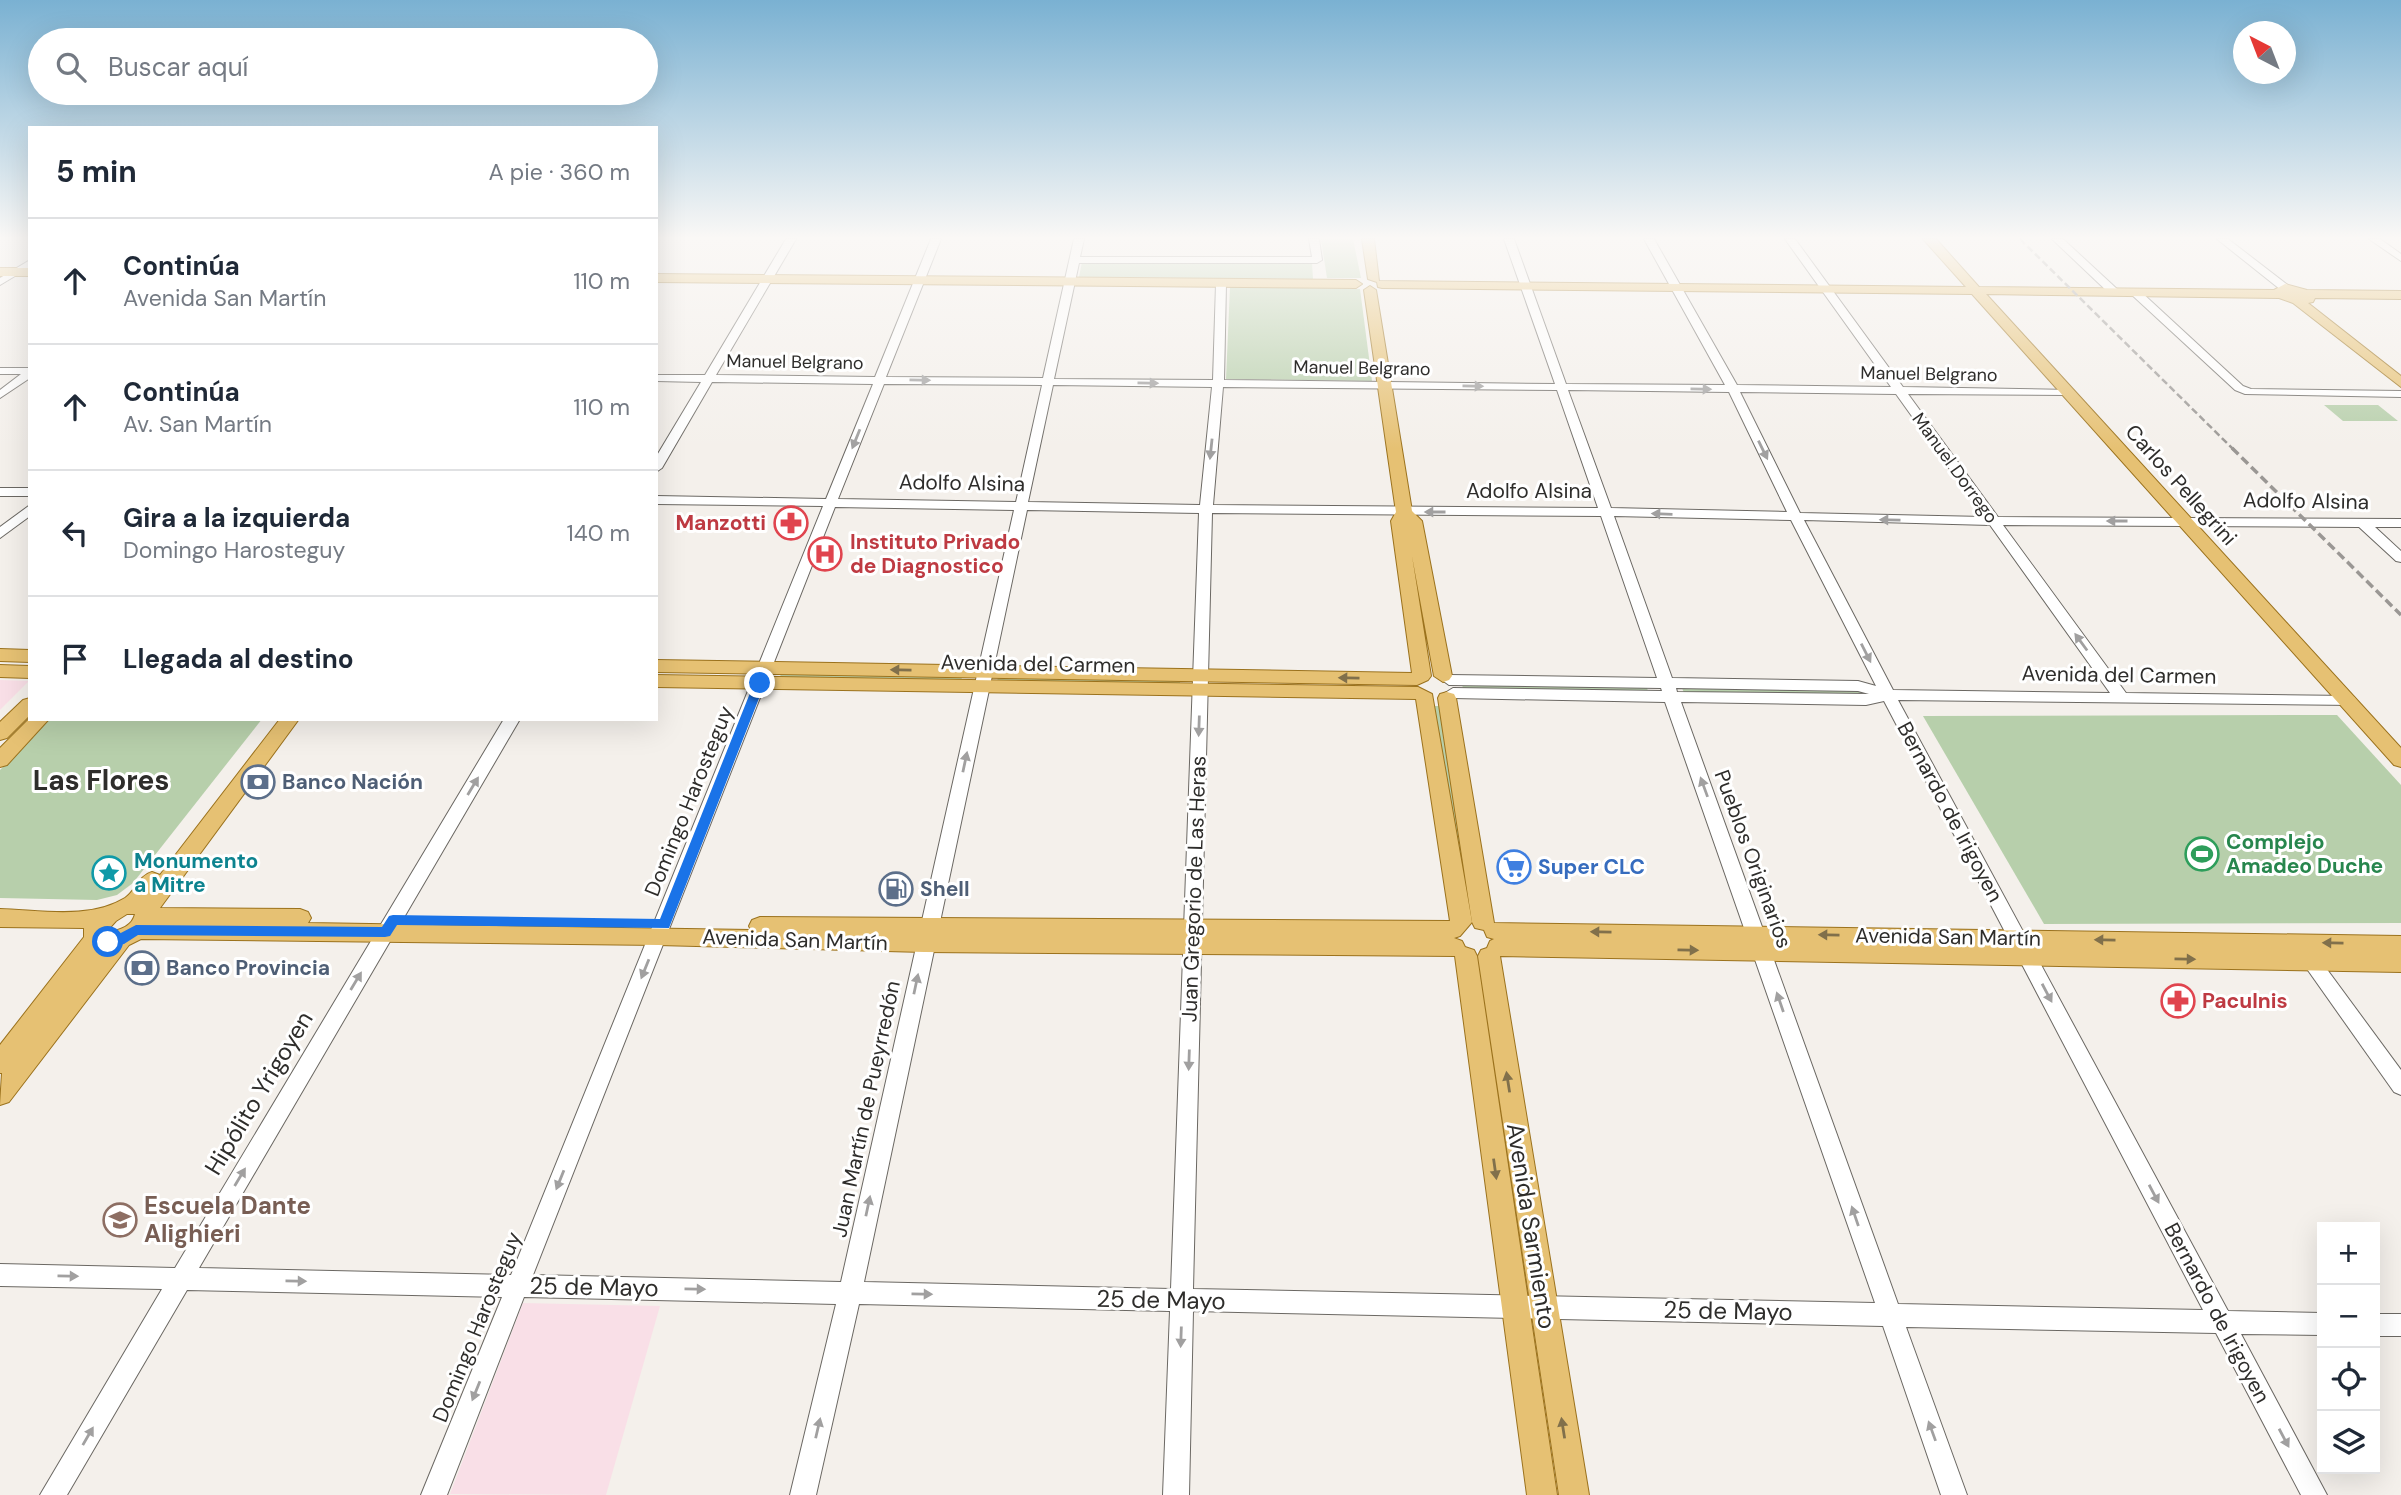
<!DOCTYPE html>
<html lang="es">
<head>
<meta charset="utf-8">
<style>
  :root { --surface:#fff; --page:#f6f6f7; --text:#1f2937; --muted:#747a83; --line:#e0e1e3 }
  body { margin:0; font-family:"DM Sans",sans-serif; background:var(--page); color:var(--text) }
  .controls { position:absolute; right:21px; bottom:21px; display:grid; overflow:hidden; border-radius:0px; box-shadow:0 7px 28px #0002 }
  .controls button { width:63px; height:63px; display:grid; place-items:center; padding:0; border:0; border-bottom:2px solid var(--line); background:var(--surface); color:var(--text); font:35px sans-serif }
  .compass { position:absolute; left:2233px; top:21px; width:63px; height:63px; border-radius:50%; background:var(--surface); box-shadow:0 7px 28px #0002; rotate:318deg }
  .stop { position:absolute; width:21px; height:21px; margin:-16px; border:5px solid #1a73e8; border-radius:50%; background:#fff }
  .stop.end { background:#1a73e8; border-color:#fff; box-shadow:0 2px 7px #0008 }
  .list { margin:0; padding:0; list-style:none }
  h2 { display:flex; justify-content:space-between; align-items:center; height:91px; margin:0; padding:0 28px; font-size:30px }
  h2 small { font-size:23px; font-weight:400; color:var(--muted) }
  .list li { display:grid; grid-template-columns:46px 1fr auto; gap:21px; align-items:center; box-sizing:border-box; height:126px; padding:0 28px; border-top:2px solid var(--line) }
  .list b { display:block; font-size:26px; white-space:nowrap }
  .list p { margin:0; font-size:23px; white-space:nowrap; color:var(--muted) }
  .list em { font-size:23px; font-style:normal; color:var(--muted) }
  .icon { flex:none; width:38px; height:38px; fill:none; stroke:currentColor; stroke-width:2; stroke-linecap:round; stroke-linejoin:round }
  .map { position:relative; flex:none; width:2401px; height:1495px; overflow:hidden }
  .search { position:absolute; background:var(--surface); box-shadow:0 7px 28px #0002; left:28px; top:28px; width:630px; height:77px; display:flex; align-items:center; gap:18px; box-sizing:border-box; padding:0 24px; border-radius:38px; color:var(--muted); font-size:26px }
  .panel { position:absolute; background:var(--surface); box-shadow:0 7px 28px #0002; left:28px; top:126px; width:630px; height:595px; border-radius:0px }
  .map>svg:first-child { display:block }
  .education { fill:#f9dfe7 }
  .green { fill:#b7cfab }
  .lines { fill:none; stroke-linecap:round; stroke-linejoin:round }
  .minor-casing { stroke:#6b6863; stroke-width:2 }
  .major-casing { stroke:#9b721d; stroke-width:2 }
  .minor { fill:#fff; fill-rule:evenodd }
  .major { fill:#e6c173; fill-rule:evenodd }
  .rail-far1 { stroke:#9a9794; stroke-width:2.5; stroke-dasharray:7 3.5; stroke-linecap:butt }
  .rail { stroke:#9a9794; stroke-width:3.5; stroke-dasharray:9 4.5; stroke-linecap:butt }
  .oneway { fill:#a1a0a0 }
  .oneway2 { fill:#81704b }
  .route { fill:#1a73e8 }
  .labels { text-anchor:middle; stroke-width:6; stroke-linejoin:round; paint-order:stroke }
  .far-street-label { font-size:18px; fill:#2e2d2b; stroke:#fff }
  .street-label { font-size:21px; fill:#2e2d2b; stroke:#fff }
  .health-label { font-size:21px; font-weight:bold; fill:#be3a42; stroke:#fff; text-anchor:start }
  .service-label { font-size:21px; font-weight:bold; fill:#4e5e75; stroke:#fff; text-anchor:start }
  .leisure-label { font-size:21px; font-weight:bold; fill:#27864d; stroke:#fff; text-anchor:start }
  .culture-label { font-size:21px; font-weight:bold; fill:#0d838f; stroke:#fff; text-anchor:start }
  .shop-label { font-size:21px; font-weight:bold; fill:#366cbe; stroke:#fff; text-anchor:start }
  .near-street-label { font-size:24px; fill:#2e2d2b; stroke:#fff }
  .near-education-label { font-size:24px; font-weight:bold; fill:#785e54; stroke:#fff; text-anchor:start }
  .district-label { font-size:28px; font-weight:bold; fill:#2e2d2b; stroke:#fff }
</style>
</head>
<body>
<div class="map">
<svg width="2401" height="1495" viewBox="0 0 2401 1495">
  <rect width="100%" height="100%" fill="#f4f0eb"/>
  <g class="education">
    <polygon points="0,680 29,681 0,710"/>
    <polygon points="523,1303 660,1306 606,1495 450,1494"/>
  </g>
  <g class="green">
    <polygon points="1321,239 1353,239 1361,278 1327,278"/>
    <polygon points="1082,262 1312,263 1313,279 1079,277"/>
    <polygon points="1230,287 1360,289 1372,381 1226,379"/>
    <polygon points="2324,405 2378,405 2398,421 2343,421"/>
    <polygon points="781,674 962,677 961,682 779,679"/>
    <polygon points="998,677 1180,680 1180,685 997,682"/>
    <polygon points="1462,684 1647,687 1648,692 1463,689"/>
    <polygon points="1682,688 1868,691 1870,696 1684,693"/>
    <polygon points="1434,706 1439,706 1470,907 1465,907"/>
    <polygon points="2337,715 2401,785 2401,923 2044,924 1923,716"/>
    <polygon points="49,719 262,719 133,883 117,895 97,900 0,898 0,770"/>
  </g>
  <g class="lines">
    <defs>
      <g id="minor">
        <path d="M786,239H796L716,375L875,377L931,239H941L886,377L1043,378L1074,239H1084L1080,257H1312L1309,239H1319L1322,260L1317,263H1079L1054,379L1213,380L1216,284L1221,281L1226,284L1224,380L1555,384L1504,239H1514L1566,384L1725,385L1644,239H1654L1737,385L1891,387L1785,239H1795L1903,387L2071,390L2073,392L2067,395L1908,394L1998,517L2401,519V527H2375L2401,551V562L2396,561L2359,527L2003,525L2126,693L2349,696L2354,697L2357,701L2354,705L1898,700L2228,1311L2322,1313V1335L2241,1334L2327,1495H2301L2216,1333L1906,1327L1967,1495H1941L1883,1326L1193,1311L1189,1495H1163L1170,1311L859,1304L816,1495H790L836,1304L524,1297L447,1495H421L502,1297L187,1290L67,1495H40L162,1289L0,1286V1264L175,1268L504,719H520L199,1268L511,1275L823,506L656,504V496L826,499L873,384L712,382L662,468L656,472V457L701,382L656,381V375H705ZM884,384L1042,385L1016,502L838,499ZM1053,385L1212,387L1200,505L1028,502ZM1223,387L1557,390L1598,508L1213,505ZM1568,390L1729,392L1787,512L1611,508ZM1740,392L1896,394L1984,517L1800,513ZM835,507L1014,510L841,1282L533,1275ZM1027,510L1199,513L1171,1289L864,1282ZM1212,513L1601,516L1657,678L1449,675L1442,680L1449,685L1661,688L1662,691L1453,688L1445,693L1453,698L1665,702L1875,1303L1193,1289ZM1614,516L1791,520L1876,686L1858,681L1672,678ZM1804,520L1990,525L2110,693L1893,690ZM1676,688L1858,691L1869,694L1677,692ZM1884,701L2203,1310L1898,1304L1681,702L1866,705Z"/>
        <polygon points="2052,239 2063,239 2117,289 2117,293 2109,293"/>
        <polygon points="2217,239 2228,239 2289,286 2289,290 2281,290"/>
        <polygon points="2369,239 2380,239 2401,254 2401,261"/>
        <polygon points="30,260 30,267 0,285 0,278"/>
        <polygon points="2132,291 2140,291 2243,386 2251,389 2401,391 2401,397 2245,394 2235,390 2132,295"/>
        <polygon points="0,368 30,368 30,378 0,398 0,390 21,374 0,374"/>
        <rect x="0" y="488" width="30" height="8"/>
        <polygon points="30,505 30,516 0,538 0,527"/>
        <polygon points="2306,947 2312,949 2401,1070 2401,1095 2394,1092 2300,959 2297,954 2300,949"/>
        <rect x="2375" y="1314" width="26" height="22"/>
      </g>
      <g id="major">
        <polygon points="1362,239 1374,239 1379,281 1966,287 1923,239 1936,239 1979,287 2274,290 2285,284 2307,290 2401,291 2401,299 2315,298 2313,302 2308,303 2401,376 2401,387 2293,303 2279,298 1986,294 2401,748 2401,767 2394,765 1972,294 1382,288 1378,287 1377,282 1368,279"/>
        <rect x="0" y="268" width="30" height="8"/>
        <polygon points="656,274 1356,280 1362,284 1356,288 656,282"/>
        <polygon points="1370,286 1376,290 1412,511 1422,521 1452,676 1449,680 1443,682 1434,676 1412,556 1431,676 1428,680 1417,685 656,672 656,660 1412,673 1391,521 1396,512 1364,290"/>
        <polygon points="0,649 30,650 30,662 0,661"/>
        <polygon points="0,665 30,666 30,678 0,677"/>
        <path d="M656,675L1418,687L1432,694L1472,922L1460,936L1454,938L1462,941L1465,947L1474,950L1477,956L1557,1495H1527L1455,956L924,952L658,945L141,939L129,945L9,1102L0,1105L2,1073H0V1045L84,937V928L0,927V909C41,910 89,920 125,898C136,891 138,876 152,872L160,875L280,719H299L160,908L300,909L308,912L311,918L308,923L751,930L749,926L752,920L760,917L1450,921L1416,699L656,687ZM127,914H135C132,927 118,931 106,932L116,921Z"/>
        <polygon points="1447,692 1454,694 1456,698 1494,923 2401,936 2401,972 1500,956 1589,1495 1559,1495 1478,956 1481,950 1487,948 1490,941 1494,939 1487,937 1484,930 1475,928 1472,922 1438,698 1440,694"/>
        <polygon points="30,698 30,715 7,738 0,740 0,722 23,700"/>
        <polygon points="30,718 49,719 7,765 0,767 0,748"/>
      </g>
    </defs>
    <use href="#minor" class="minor-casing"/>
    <use href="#major" class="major-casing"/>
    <use href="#minor" class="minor"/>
    <use href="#major" class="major"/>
    <polyline class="rail-far1" points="2020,239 2234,450"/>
    <polyline class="rail" points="2232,448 2401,615"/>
  </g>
  <defs><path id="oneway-solid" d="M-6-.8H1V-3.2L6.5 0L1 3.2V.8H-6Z" transform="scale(1.75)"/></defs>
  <g class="oneway">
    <use href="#oneway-solid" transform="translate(920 380) rotate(1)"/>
    <use href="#oneway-solid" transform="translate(1148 383) rotate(1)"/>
    <use href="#oneway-solid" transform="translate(1473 386) rotate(1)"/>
    <use href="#oneway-solid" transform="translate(1701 389) rotate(1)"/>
    <use href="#oneway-solid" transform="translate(856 439) rotate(112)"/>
    <use href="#oneway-solid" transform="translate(1211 449) rotate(96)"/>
    <use href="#oneway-solid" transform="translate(1763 450) rotate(64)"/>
    <use href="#oneway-solid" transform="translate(1435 512) rotate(180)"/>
    <use href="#oneway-solid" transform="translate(1662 514) rotate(-178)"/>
    <use href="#oneway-solid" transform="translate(1890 520) rotate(-179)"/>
    <use href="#oneway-solid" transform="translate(2117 521) rotate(180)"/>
    <use href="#oneway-solid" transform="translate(2081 642) rotate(-126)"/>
    <use href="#oneway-solid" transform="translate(1866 653) rotate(63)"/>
    <use href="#oneway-solid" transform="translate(1199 726) rotate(92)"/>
    <use href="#oneway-solid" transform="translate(965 762) rotate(-78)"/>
    <use href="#oneway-solid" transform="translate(473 786) rotate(-59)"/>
    <use href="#oneway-solid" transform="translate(1704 787) rotate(-110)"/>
    <use href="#oneway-solid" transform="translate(645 969) rotate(112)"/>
    <use href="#oneway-solid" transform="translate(356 981) rotate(-59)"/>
    <use href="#oneway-solid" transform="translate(916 984) rotate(-78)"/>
    <use href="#oneway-solid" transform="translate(2047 993) rotate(62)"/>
    <use href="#oneway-solid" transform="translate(1780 1002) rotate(-109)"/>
    <use href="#oneway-solid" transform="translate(1189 1060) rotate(92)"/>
    <use href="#oneway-solid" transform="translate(240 1177) rotate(-59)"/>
    <use href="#oneway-solid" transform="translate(560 1180) rotate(112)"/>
    <use href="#oneway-solid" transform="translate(2154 1194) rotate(62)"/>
    <use href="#oneway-solid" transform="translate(868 1206) rotate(-78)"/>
    <use href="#oneway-solid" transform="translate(1855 1216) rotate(-109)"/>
    <use href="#oneway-solid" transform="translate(68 1276) rotate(1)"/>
    <use href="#oneway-solid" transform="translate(296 1281) rotate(1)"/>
    <use href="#oneway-solid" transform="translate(695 1289) rotate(1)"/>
    <use href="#oneway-solid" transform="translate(922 1294) rotate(1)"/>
    <use href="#oneway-solid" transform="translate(1181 1337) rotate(92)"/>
    <use href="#oneway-solid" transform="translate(476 1391) rotate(112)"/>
    <use href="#oneway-solid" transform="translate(818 1428) rotate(-77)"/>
    <use href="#oneway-solid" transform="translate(1932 1431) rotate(-110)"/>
    <use href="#oneway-solid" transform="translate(88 1436) rotate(-60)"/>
    <use href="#oneway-solid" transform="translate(2284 1438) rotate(62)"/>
  </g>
  <g class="oneway2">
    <use href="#oneway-solid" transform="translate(901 670) rotate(-179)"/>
    <use href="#oneway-solid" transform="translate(1349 678) rotate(-179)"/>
    <use href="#oneway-solid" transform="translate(1601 932) rotate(-179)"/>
    <use href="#oneway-solid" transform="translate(1829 935) rotate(-179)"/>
    <use href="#oneway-solid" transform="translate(2105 940) rotate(-179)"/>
    <use href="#oneway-solid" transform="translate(2333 943) rotate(-179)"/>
    <use href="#oneway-solid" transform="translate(1688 950) rotate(1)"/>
    <use href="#oneway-solid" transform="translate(2185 959) rotate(1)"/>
    <use href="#oneway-solid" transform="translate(1508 1082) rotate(-99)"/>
    <use href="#oneway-solid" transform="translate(1495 1169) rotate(82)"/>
    <use href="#oneway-solid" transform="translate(1563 1428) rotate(-99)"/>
  </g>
  <linearGradient id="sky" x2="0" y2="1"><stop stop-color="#7ab1d2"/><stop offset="0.53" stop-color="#faf8f6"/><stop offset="1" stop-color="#faf8f6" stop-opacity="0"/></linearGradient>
  <rect width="2401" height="449" fill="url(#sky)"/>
  <polygon class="route" points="760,679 765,683 669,928 397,925 390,936 385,937 138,935 124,944 108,947 101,942 103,938 117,935 136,925 382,927 389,916 393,915 660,919 754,683"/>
  <defs>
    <symbol id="pharmacy-ring" viewBox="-11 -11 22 22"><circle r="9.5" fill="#fff" stroke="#e0444e" stroke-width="1.5"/><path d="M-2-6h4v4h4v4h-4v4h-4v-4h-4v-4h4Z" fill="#e0444e"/></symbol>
    <symbol id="hospital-ring" viewBox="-11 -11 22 22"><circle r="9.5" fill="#fff" stroke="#e0444e" stroke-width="1.5"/><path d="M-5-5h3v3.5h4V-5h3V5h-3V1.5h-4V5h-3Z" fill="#e0444e"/></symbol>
    <symbol id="bank-ring" viewBox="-11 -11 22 22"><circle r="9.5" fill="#fff" stroke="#5c6f8a" stroke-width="1.5"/><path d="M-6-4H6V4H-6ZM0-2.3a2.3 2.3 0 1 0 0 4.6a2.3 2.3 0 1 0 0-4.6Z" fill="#5c6f8a"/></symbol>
    <symbol id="stadium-ring" viewBox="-11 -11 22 22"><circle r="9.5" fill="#fff" stroke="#2e9e5b" stroke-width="1.5"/><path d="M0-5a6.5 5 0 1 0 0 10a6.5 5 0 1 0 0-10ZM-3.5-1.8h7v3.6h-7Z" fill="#2e9e5b"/></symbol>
    <symbol id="supermarket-ring" viewBox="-11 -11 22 22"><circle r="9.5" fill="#fff" stroke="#3f7fe0" stroke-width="1.5"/><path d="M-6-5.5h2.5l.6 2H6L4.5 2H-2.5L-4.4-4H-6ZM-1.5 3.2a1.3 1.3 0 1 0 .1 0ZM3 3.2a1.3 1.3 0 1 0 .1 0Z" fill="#3f7fe0"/></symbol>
    <symbol id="sight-ring" viewBox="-11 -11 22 22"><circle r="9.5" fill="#fff" stroke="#0f9aa8" stroke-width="1.5"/><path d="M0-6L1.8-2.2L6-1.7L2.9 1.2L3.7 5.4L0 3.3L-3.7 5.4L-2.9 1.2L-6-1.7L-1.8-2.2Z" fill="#0f9aa8"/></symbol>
    <symbol id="fuel-ring" viewBox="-11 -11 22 22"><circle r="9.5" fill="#fff" stroke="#5c6f8a" stroke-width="1.5"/><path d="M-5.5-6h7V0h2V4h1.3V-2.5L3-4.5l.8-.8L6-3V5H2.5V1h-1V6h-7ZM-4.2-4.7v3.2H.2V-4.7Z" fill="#5c6f8a"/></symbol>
    <symbol id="school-ring" viewBox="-11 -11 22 22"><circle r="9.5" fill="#fff" stroke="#8d6e63" stroke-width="1.5"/><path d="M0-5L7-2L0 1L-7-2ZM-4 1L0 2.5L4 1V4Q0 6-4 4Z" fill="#8d6e63"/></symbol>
  </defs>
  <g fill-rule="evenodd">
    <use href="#pharmacy-ring" x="772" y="504" width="38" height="38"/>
    <use href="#hospital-ring" x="806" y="535" width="38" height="38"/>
    <use href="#bank-ring" x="239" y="763" width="38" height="38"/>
    <use href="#stadium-ring" x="2183" y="835" width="38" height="38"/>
    <use href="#supermarket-ring" x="1495" y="848" width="38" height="38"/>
    <use href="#sight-ring" x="90" y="854" width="38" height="38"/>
    <use href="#fuel-ring" x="877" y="870" width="38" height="38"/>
    <use href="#bank-ring" x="123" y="949" width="38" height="38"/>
    <use href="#pharmacy-ring" x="2159" y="982" width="38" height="38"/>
    <use href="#school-ring" x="101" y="1201" width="38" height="38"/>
  </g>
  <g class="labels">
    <g class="far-street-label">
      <text transform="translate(795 362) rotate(1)" y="6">Manuel Belgrano</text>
      <text transform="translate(1362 368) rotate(1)" y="6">Manuel Belgrano</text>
      <text transform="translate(1929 374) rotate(1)" y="6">Manuel Belgrano</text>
      <text transform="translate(1955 468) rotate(54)" y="6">Manuel Dorrego</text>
    </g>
    <g class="street-label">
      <text transform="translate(962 483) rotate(1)" y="7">Adolfo Alsina</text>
      <text transform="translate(2181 485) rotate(48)" y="7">Carlos Pellegrini</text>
      <text x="1529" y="498">Adolfo Alsina</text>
      <text transform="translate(2306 501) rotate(1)" y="7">Adolfo Alsina</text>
      <text transform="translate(1038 664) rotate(1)" y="7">Avenida del Carmen</text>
      <text transform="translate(2119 675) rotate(1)" y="7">Avenida del Carmen</text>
      <text transform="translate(689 801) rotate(-68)" y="7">Domingo Harosteguy</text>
      <text transform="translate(1950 812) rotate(62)" y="7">Bernardo de Irigoyen</text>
      <text transform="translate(1753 859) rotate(70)" y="7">Pueblos Originarios</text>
      <text transform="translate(1194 889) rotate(-88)" y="7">Juan Gregorio de Las Heras</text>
      <text transform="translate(1948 937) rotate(1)" y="7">Avenida San Martín</text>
      <text transform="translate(795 940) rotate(2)" y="7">Avenida San Martín</text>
      <text transform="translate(866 1109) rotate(-78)" y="7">Juan Martín de Pueyrredón</text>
      <text transform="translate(2217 1313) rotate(62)" y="7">Bernardo de Irigoyen</text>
      <text transform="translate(477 1327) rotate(-68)" y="7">Domingo Harosteguy</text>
    </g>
    <g class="health-label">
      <text x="766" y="530" text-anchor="end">Manzotti</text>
      <text x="850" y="549">Instituto Privado<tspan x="850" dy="24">de Diagnostico</tspan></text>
      <text x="2202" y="1008">Paculnis</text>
    </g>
    <g class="service-label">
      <text x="282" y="789">Banco Nación</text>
      <text x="920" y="896">Shell</text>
      <text x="166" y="975">Banco Provincia</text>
    </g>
    <g class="leisure-label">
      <text x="2226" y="849">Complejo<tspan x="2226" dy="24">Amadeo Duche</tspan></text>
    </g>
    <g class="culture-label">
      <text x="134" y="868">Monumento<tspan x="134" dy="24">a Mitre</tspan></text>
    </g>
    <g class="shop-label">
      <text x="1538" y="874">Super CLC</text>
    </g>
    <g class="near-street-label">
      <text transform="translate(259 1093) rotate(-59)" y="8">Hipólito Yrigoyen</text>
      <text transform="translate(1531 1226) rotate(81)" y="8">Avenida Sarmiento</text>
      <text transform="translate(594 1287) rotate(1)" y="8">25 de Mayo</text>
      <text transform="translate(1161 1300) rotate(1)" y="8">25 de Mayo</text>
      <text transform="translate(1728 1311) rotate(1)" y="8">25 de Mayo</text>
    </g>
    <g class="near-education-label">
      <text x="144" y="1214">Escuela Dante<tspan x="144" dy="28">Alighieri</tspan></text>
    </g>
    <g class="district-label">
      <text x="101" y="790">Las Flores</text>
    </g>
  </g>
</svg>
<div class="controls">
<button>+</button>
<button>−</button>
<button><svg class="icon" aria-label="locate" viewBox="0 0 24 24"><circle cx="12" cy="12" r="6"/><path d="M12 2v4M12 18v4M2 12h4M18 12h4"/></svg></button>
<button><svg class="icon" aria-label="layers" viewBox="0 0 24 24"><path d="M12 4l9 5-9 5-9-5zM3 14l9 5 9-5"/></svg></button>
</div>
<svg class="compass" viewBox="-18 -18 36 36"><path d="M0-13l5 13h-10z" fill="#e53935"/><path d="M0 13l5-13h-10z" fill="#747a83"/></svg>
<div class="stop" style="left:108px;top:942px"></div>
<div class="stop end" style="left:760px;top:683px"></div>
<div class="search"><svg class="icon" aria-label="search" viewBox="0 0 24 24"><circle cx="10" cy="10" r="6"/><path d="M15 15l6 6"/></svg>Buscar aquí</div>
<section class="panel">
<h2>5 min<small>A pie · 360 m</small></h2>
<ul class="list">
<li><svg class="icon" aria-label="ahead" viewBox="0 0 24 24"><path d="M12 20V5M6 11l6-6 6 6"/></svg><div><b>Continúa</b><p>Avenida San Martín</p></div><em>110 m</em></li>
<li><svg class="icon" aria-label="ahead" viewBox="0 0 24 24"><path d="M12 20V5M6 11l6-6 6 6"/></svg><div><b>Continúa</b><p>Av. San Martín</p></div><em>110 m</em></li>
<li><svg class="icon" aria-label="left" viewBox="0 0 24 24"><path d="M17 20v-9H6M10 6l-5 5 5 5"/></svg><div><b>Gira a la izquierda</b><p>Domingo Harosteguy</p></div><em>140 m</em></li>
<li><svg class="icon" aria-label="arrive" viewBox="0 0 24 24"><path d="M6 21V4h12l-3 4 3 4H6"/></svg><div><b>Llegada al destino</b></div></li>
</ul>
</section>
</div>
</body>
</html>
